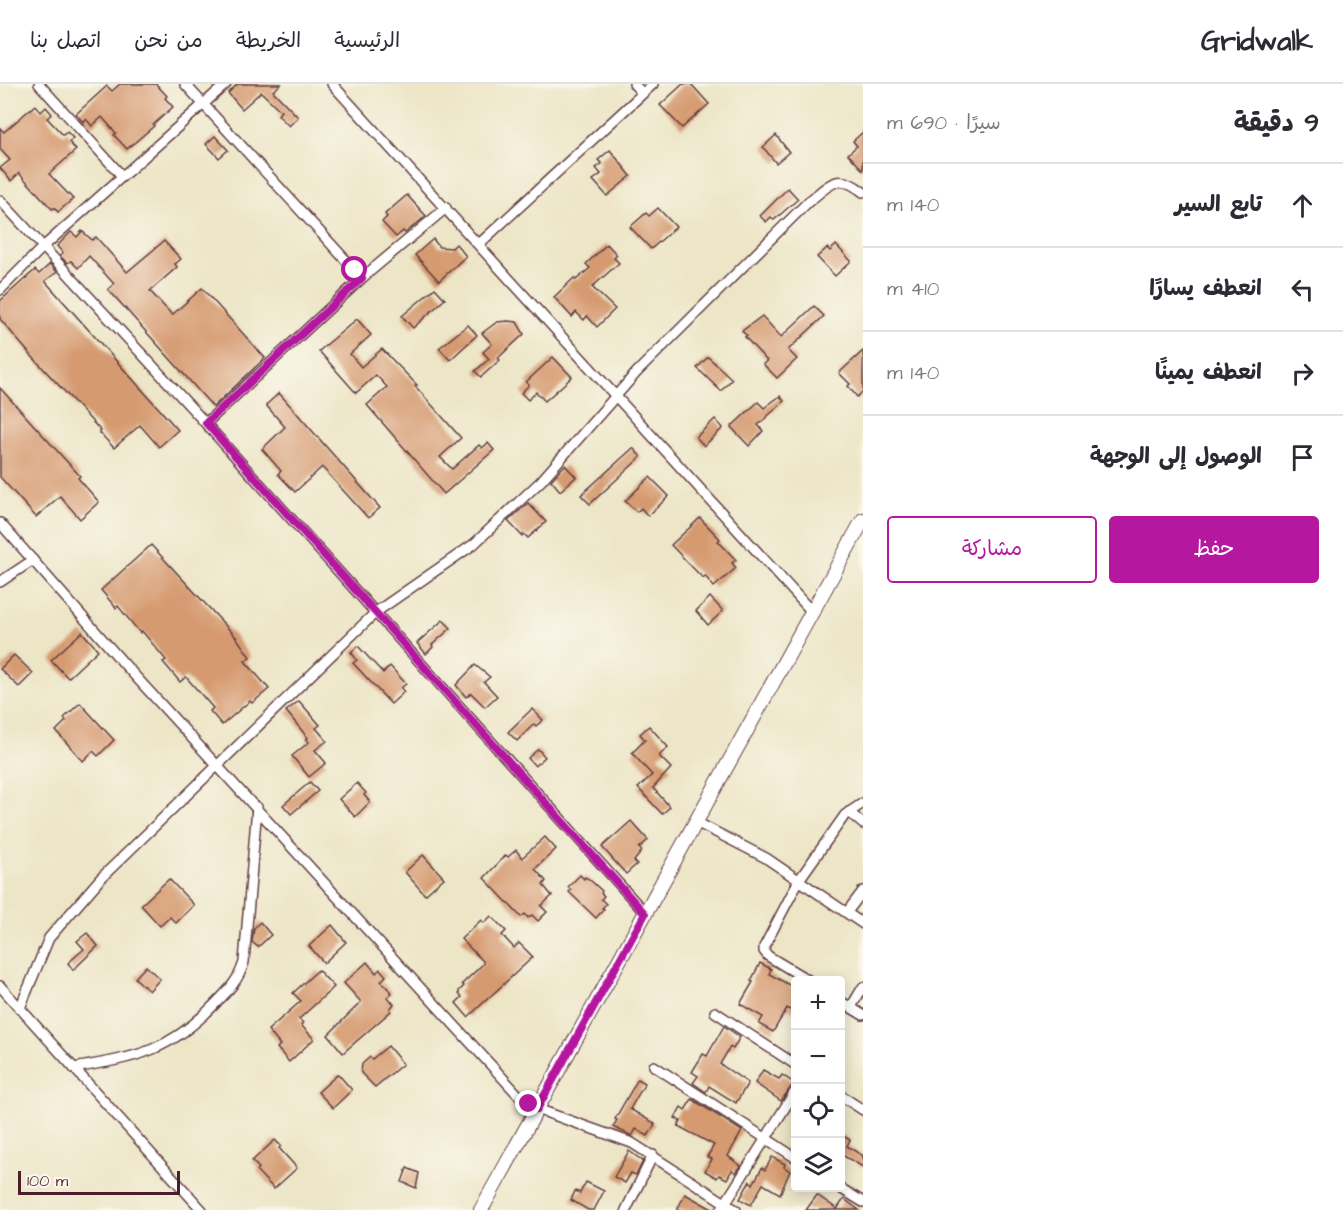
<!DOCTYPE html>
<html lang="ar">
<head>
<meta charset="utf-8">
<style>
  :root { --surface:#fff; --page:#f7f7f7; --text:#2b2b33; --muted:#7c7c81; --line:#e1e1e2; --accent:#b5179e }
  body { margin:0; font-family:"Architects Daughter","Playpen Sans Arabic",sans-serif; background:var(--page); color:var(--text); direction:rtl }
  .controls { position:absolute; right:18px; bottom:18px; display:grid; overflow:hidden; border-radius:6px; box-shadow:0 3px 15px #0003 }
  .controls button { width:54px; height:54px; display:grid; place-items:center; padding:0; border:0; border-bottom:2px solid var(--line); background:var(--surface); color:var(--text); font:30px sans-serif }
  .scale { position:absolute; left:18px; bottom:15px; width:162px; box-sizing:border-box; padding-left:6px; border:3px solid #4a1f2b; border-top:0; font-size:16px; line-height:21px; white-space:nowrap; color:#4a1f2b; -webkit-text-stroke:4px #fbf7ec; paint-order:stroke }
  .stop { position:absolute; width:18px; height:18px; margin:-14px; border:4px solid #b5179e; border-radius:50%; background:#fff }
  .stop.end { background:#b5179e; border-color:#fff; box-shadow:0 2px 6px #0008 }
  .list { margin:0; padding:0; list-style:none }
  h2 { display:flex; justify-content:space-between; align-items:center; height:78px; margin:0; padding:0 24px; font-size:26px }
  h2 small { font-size:20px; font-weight:400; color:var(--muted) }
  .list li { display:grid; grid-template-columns:39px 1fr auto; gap:18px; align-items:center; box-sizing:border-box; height:84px; padding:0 24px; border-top:2px solid var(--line) }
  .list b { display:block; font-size:22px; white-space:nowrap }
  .list em { font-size:20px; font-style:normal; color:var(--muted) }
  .actions { display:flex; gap:12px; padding:18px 24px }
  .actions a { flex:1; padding:14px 0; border:2px solid var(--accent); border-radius:6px; text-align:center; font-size:21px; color:var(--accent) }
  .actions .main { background:var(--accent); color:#fff }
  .icon { flex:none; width:33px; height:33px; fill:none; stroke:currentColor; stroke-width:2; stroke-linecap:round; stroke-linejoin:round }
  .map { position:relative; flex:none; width:863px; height:1126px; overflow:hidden; direction:ltr }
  header { display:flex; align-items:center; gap:36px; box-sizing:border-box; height:84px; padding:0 30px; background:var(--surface); border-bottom:2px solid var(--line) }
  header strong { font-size:28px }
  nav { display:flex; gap:33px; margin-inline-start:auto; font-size:21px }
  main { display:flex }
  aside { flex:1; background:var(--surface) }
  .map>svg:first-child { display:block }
  .building { fill:#d59a6f }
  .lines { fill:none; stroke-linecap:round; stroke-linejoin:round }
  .street-casing { stroke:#623d42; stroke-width:12 }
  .secondary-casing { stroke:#623d42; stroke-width:16 }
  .street { stroke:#fff; stroke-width:9 }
  .secondary { stroke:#fff; stroke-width:14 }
  .route { stroke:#b5179e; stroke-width:8 }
</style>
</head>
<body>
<header>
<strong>Gridwalk</strong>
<nav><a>الرئيسية</a><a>الخريطة</a><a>من نحن</a><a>اتصل بنا</a></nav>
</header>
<main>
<aside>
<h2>9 دقيقة<small>سيرًا · 690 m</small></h2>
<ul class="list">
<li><svg class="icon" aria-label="ahead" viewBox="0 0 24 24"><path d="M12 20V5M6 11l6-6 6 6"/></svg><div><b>تابع السير</b></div><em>140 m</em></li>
<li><svg class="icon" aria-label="left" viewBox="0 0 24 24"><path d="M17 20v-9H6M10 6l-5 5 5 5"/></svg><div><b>انعطف يسارًا</b></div><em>410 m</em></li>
<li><svg class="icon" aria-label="right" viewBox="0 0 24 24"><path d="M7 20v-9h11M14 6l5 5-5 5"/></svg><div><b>انعطف يمينًا</b></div><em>140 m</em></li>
<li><svg class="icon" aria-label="arrive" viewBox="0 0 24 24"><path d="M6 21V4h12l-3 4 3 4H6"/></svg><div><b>الوصول إلى الوجهة</b></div></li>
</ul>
<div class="actions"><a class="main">حفظ</a><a>مشاركة</a></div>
</aside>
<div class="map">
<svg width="863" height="1126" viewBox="0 0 863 1126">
  <rect width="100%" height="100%" fill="#fbf7ec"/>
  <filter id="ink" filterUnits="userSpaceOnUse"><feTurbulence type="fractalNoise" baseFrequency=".0167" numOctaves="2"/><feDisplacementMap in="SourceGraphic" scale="12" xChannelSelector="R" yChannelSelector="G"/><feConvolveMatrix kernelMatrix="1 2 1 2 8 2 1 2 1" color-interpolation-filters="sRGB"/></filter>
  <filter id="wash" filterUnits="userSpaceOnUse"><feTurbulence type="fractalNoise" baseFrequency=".008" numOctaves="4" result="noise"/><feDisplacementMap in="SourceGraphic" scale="24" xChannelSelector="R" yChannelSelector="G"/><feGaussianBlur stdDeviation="1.35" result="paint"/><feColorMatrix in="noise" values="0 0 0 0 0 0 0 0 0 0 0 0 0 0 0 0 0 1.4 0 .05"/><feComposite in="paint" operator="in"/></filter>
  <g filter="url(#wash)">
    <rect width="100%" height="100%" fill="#ece5c6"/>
    <g id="blocks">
      <g class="building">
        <polygon points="120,0 156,0 167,12 165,14 173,23 153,41 154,42 127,65 114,51 116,49 102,33 92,42 86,35 83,38 76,30 107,2 112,7"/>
        <polygon points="238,0 281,0 273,7 298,33 289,42 278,31 281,27 261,8 242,25 228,9"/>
        <polygon points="683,0 691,0 709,20 682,44 660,21"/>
        <polygon points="35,21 41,28 46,23 52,30 47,34 63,51 67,48 73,54 69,58 76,66 49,90 73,115 58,128 54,124 52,125 19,89 11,97 0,84 10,76 0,65 0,44 4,48"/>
        <polygon points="863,48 863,86 848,70 857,62 853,57"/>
        <polygon points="776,51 789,68 776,79 763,63"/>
        <polygon points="215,52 228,66 219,74 206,60"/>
        <polygon points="610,66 631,92 607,112 593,96 601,90 596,84 602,80 598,76"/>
        <polygon points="788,104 798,115 774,136 771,133 766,138 760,132"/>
        <polygon points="407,111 426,132 405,149 403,147 396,153 382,138 387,133 385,130"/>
        <polygon points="658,124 676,143 651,165 630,143 646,129 649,132"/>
        <polygon points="82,147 92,156 96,153 127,188 164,157 181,175 175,180 177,183 150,207 172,231 202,204 265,274 213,323 108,205 114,200 89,172 78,184 71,177 67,179 60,172 63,169 57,162 71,148 77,153"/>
        <polygon points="433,155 439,163 452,164 456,160 466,172 439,197 415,171"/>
        <polygon points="607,160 617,171 614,174 619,179 592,203 615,225 597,243 587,232 584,236 576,228 572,233 554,213 574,194 576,196 590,184 586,180"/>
        <polygon points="836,161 851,177 835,192 817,173 827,164 830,167"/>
        <polygon points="50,180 57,188 45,197 178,346 159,363 140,341 114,364 99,348 101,347 29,269 0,235 0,217 35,186 39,190"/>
        <polygon points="435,204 445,215 413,244 402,232"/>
        <polygon points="814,222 824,232 788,266 797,275 777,294 763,280 767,277 745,253 747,252 742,247 762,232 781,253"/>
        <polygon points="357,235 371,251 350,270 361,283 382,265 417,301 415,302 461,354 440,373 452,385 479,361 482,364 488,359 494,366 444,410 367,321 387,303 376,291 356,309 319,267"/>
        <polygon points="508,237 517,238 524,250 498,274 500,276 481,293 475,287 489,275 483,268 492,260 482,249 497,238"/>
        <polygon points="468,241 477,251 450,276 439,264"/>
        <polygon points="863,267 863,307 857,313 848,302 850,300 839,289"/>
        <polygon points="553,273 572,293 545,317 536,308 528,316 521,309 529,301 526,298"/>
        <polygon points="708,273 732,295 721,307 697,284"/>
        <polygon points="0,304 80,392 78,394 99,418 80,435 60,412 36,433 0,393"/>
        <polygon points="279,309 380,424 368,434 322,383 295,408 278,390 281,387 262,365 285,343 266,321"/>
        <polygon points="780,312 784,317 758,341 763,347 749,362 731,343 758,318 764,324"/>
        <polygon points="715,335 723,344 704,362 696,353"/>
        <polygon points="633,364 641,373 590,420 581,411"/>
        <polygon points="565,381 576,393 560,407 551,396"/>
        <polygon points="650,393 669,412 648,432 641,424 637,428 625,417"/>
        <polygon points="528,419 546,438 528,454 524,450 522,452 508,437"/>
        <polygon points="700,434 720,455 718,457 736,476 732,479 736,484 714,503 705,492 703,494 691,482 671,461"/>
        <polygon points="151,461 236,553 250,573 245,577 269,605 252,619 250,617 222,641 210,627 213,624 186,593 180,598 163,578 166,576 142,547 140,549 118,522 116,524 101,506"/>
        <polygon points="710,513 723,527 708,541 696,527"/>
        <polygon points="443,536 451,544 432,561 433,563 426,570 417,559"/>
        <polygon points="82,548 98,566 68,594 51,576"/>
        <polygon points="358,562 383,589 390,582 406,600 401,604 404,608 391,620 353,579 357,576 351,568"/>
        <polygon points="14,571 33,589 19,603 0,585"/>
        <polygon points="475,581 490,593 484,598 497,612 485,623 471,609 466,613 456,601"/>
        <polygon points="299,617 320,641 316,644 327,657 315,666 326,679 309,693 292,672 309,658 306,655 308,654 286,627"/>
        <polygon points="80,619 114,656 98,672 93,667 83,677 56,647 66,637 64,634"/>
        <polygon points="532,625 543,636 536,642 534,640 517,657 508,648"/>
        <polygon points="649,642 668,663 659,672 671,684 653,704 670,723 662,730 638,704 652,691 632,669 645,656 640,650"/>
        <polygon points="538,665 545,673 535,682 528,674"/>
        <polygon points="310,698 318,707 291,730 283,721"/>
        <polygon points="357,699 366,709 364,711 370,718 355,733 339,715"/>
        <polygon points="631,737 648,756 639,764 642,767 634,777 637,780 626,790 602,763"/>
        <polygon points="545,753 556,765 535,785 546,797 543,801 552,812 541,822 547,828 538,837 532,831 528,834 525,830 521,833 484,794 506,771 508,773 516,766 522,774"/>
        <polygon points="423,771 444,794 425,811 405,788"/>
        <polygon points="580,791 584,795 585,793 589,795 602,807 601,809 604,812 601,815 606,820 602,824 604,825 596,834 569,808 571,806 568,803"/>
        <polygon points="169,795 194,821 176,839 170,833 160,842 141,821"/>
        <polygon points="491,832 506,847 502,851 514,864 519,859 533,873 468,933 456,919 462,913 459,910 459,907 464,902 462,900 483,880 483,877 461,855 481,836 484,839"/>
        <polygon points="260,838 271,851 258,863 252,858 254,844"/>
        <polygon points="332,841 346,858 324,879 309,862"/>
        <polygon points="87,849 98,862 73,886 68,879 84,865 77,857"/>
        <polygon points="367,878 376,889 380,885 386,892 381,897 392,909 387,913 394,920 390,925 391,927 343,969 328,951 361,918 344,899"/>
        <polygon points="760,879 771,885 769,890 795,904 795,929 787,924 773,948 759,940 763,933 740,920 753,898 751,897"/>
        <polygon points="146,882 160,895 149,907 135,894"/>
        <polygon points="318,886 334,903 299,935 303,939 301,941 314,955 289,978 277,964 280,961 268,946 301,917 293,909"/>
        <polygon points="724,942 740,953 733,965 730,963 720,980 748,999 736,1019 709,1002 706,1008 693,999 698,992 692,988 703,970 707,972"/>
        <polygon points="388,962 403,980 375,1003 361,989 362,980 370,973 372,975"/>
        <polygon points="763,986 779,995 782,991 794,999 781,1017 755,999"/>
        <polygon points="338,990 352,1006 333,1024 318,1008"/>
        <polygon points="638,995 645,999 630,1025 655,1040 648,1052 636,1045 632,1052 613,1043 617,1036 615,1035"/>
        <polygon points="692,1015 742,1047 728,1072 741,1082 736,1089 732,1086 727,1095 719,1091 717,1094 705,1087 712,1075 707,1073 714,1061 678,1042 681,1037 675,1034 681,1023 685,1026"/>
        <polygon points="840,1050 850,1056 847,1062 863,1072 863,1083 842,1071 840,1073"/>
        <polygon points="275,1056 281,1062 279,1064 297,1084 274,1105 257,1087 259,1084 252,1077"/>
        <polygon points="629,1067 643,1077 636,1091 631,1089 625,1099 614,1093"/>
        <polygon points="772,1073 785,1080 784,1083 790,1087 780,1110 763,1100 751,1121 740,1115 750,1097 753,1100 762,1084 765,1086"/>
        <polygon points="407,1084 419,1089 416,1104 402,1098"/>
        <polygon points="586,1098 604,1107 594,1126 588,1126 571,1116 575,1107 580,1109"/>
        <polygon points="685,1110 714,1126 677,1126"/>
        <polygon points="817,1111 837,1125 844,1115 859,1126 806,1126"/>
      </g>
    </g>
  </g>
  <g filter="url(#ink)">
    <use href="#blocks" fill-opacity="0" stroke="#623d42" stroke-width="1.5"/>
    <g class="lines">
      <defs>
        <g id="street">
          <polyline points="39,0 122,92"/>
          <polyline points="185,0 362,194"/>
          <polyline points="332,0 812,528"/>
          <polyline points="634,0 642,9"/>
          <polyline points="0,116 198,331 645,829"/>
          <polyline points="479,160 653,0"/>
          <polyline points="0,206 43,163 226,0"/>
          <polyline points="206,339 362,194 446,124"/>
          <polyline points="0,439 126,582 521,1014 537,1025 632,1059 736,1126"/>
          <polyline points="0,498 33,476"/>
          <polyline points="849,728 863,740"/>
          <polyline points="696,738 766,774 863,840"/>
          <polyline points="847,828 863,807"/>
          <polyline points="808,896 768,872 764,867 764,863 799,796 845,731 863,719"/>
          <polyline points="0,902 202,1126"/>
          <polyline points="840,917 863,931"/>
          <polyline points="851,923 863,903"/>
          <path d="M20,924L49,854L101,794L376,528L474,460L541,397L637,288L808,118C830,101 837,87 863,108"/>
          <polyline points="715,928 796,981"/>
          <polyline points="654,982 796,1074"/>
          <path d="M74,984C137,973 169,968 215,920C228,907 239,896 244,878L257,723"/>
          <polyline points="840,1011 863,1026"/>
          <polyline points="840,1104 863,1118"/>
          <polyline points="626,1126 653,1071"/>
          <polyline points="721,1126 796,1006"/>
        </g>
        <polyline id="secondary" points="481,1126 863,436"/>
      </defs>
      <use href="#street" class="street-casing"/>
      <use href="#secondary" class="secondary-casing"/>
      <use href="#street" class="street"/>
      <use href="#secondary" class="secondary"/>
    </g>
  </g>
  <g class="lines" filter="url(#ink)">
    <polyline class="route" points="355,186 362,194 206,339 645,830 537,1025 529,1020"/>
  </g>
</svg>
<div class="controls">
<button>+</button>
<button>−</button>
<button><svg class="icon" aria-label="locate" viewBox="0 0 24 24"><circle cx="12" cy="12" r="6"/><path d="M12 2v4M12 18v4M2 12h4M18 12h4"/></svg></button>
<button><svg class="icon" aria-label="layers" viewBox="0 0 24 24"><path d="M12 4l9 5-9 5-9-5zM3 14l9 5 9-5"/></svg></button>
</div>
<div class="scale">100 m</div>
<div class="stop" style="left:355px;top:186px"></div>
<div class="stop end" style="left:529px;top:1020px"></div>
</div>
</main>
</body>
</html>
